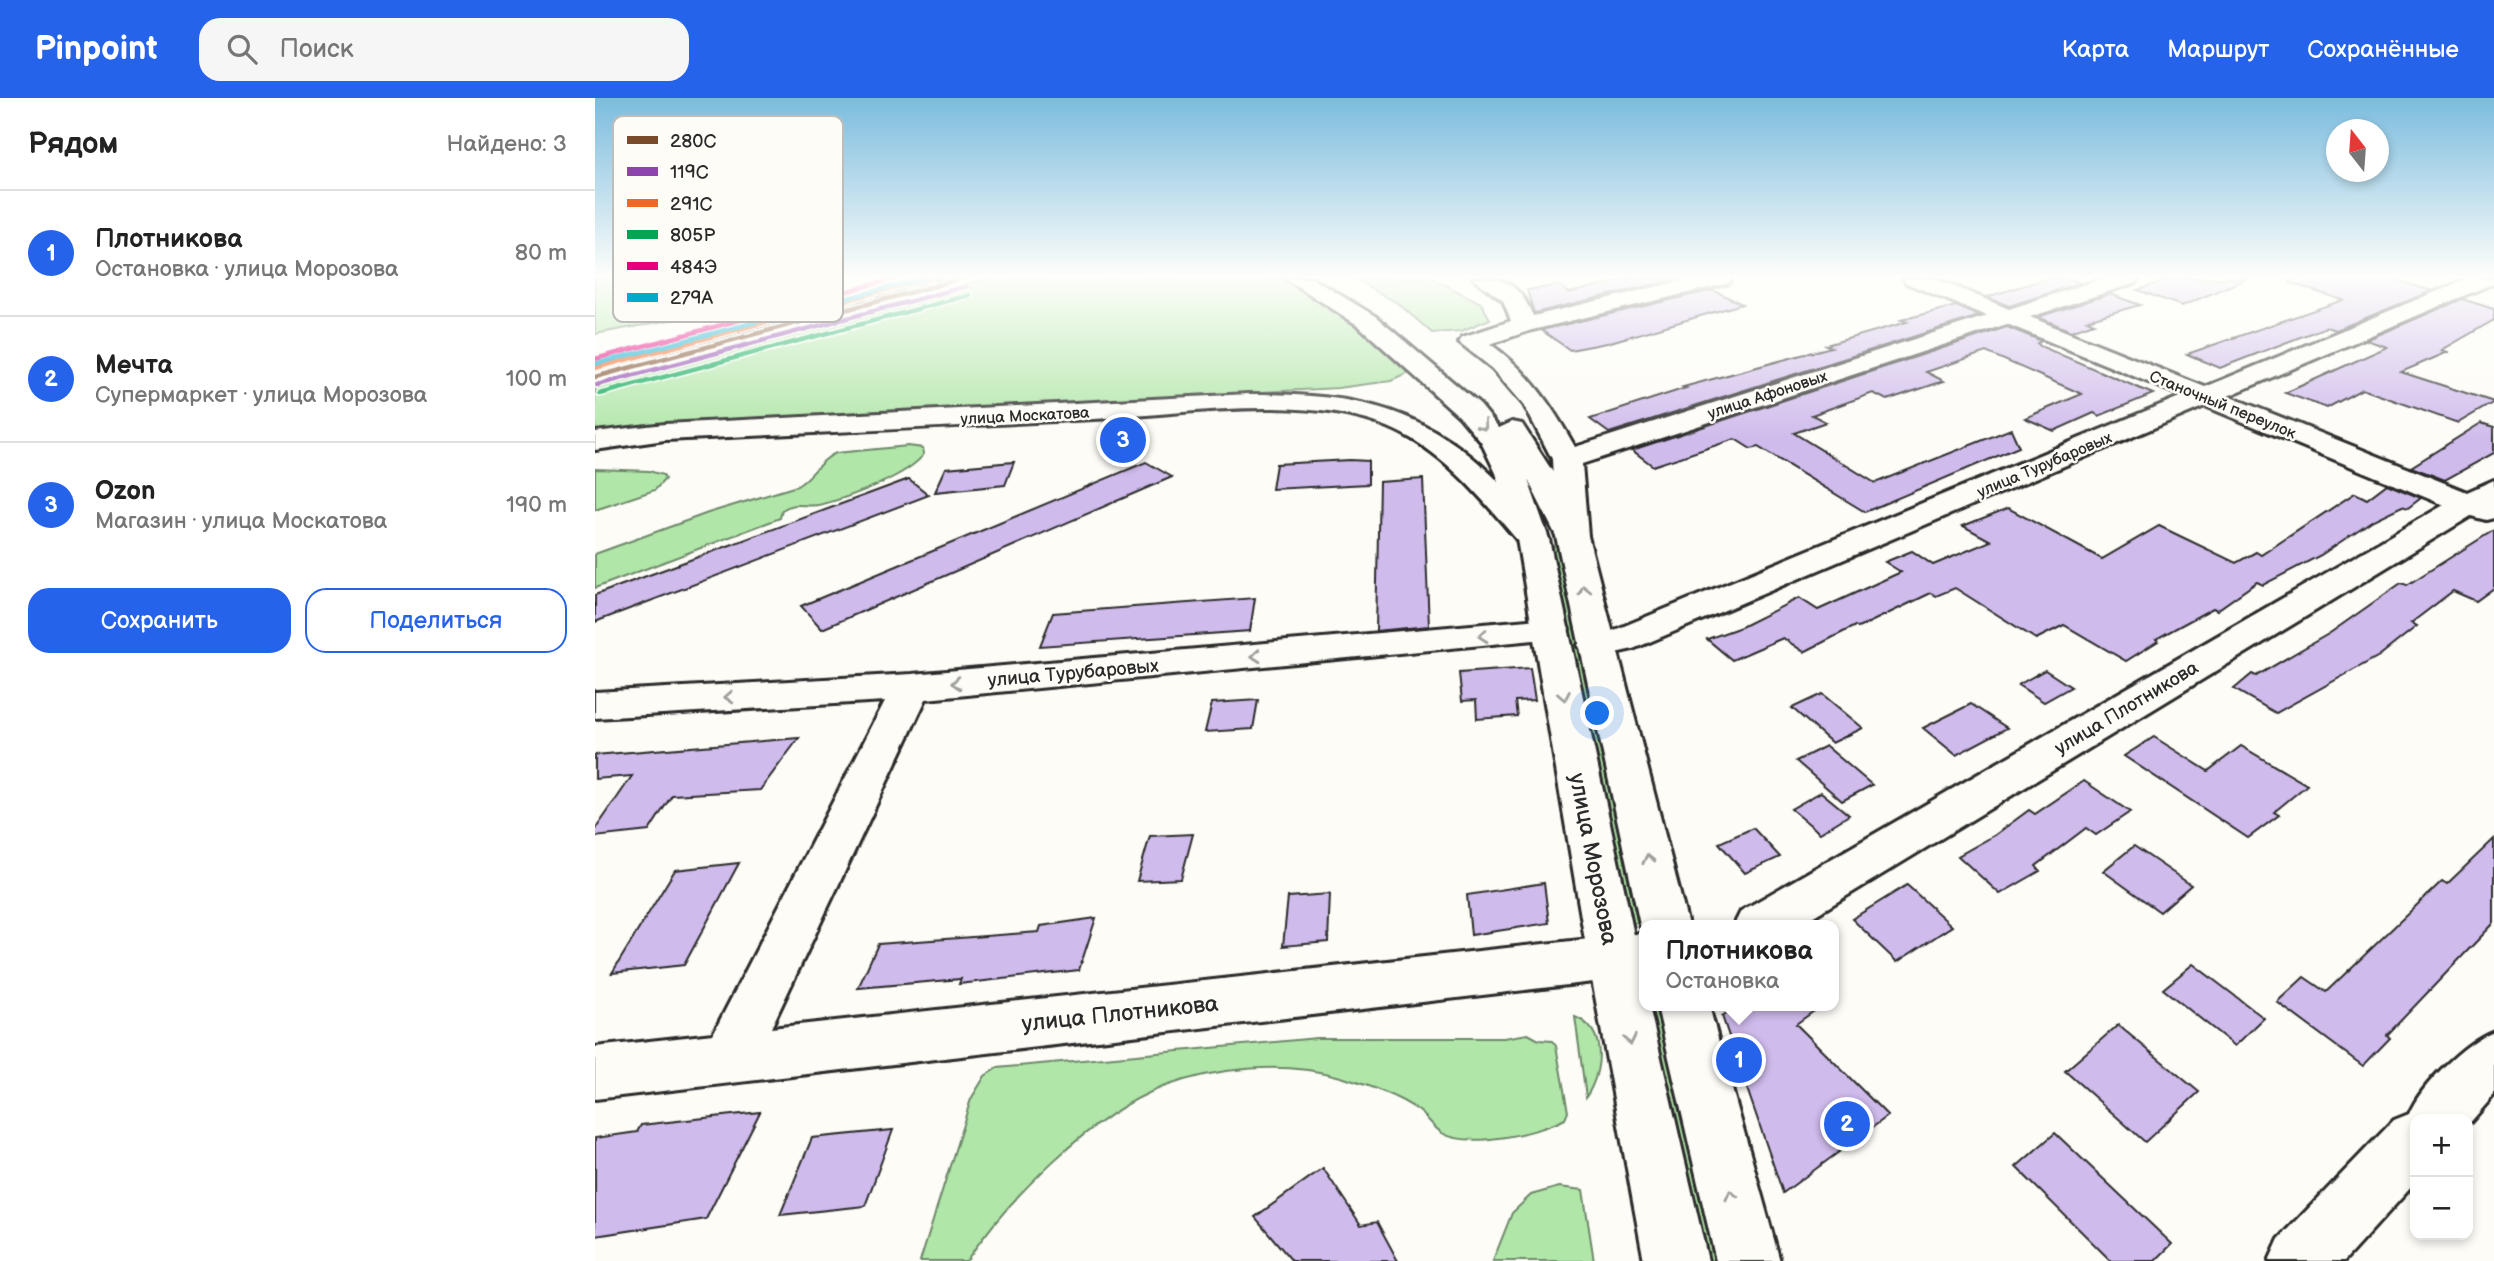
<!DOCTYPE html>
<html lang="ru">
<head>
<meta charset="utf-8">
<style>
  :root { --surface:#fff; --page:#f6f6f6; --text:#222; --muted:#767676; --line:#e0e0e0; --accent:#2563eb }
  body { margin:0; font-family:"Balsamiq Sans",sans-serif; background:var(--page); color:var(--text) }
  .controls { position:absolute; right:21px; bottom:21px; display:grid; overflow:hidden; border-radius:14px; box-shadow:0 4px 10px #0003 }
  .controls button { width:63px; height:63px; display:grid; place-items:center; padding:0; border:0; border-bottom:2px solid var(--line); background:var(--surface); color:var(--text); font:35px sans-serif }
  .compass { position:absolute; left:1731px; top:21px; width:63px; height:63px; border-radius:50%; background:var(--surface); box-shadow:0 4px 10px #0003; rotate:343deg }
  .you { position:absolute; left:1003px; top:616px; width:24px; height:24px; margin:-18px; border:5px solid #fff; border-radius:50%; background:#1a73e8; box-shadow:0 0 0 10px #1a73e833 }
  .badge { display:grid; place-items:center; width:46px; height:46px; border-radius:50%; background:var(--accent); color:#fff; font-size:23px; font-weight:700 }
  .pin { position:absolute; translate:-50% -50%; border:4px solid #fff; box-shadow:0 2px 7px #0006 }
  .popup { position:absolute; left:1044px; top:822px; width:200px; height:91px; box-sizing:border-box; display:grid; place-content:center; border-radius:14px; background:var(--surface); filter:drop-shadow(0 2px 5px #0005); font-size:23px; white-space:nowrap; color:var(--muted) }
  .popup b { font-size:26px; color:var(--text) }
  .popup::after { content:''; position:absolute; left:50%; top:100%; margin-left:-14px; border:14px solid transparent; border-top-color:var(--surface) }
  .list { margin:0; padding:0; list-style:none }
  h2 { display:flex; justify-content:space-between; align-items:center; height:91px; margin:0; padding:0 28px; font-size:30px }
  h2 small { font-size:23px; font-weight:400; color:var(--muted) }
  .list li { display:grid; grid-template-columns:46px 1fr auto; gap:21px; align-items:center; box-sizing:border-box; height:126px; padding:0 28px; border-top:2px solid var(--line) }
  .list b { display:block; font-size:26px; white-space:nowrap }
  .list p { margin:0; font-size:23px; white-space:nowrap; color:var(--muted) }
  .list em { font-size:23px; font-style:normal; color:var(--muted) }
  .actions { display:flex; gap:14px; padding:21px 28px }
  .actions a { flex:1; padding:16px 0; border:2px solid var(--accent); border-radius:21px; text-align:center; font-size:24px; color:var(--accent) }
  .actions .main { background:var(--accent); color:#fff }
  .icon { flex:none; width:38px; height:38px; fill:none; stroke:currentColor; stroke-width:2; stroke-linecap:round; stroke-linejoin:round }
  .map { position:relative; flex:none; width:1899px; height:1163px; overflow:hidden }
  header { display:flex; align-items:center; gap:42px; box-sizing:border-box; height:98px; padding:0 35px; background:var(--accent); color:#fff }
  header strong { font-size:33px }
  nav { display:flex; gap:38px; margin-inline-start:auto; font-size:24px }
  .search { width:490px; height:63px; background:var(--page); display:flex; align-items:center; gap:18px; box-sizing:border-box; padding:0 24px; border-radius:21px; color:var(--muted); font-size:26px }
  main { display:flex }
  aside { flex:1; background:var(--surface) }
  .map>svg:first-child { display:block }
  .green { fill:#b0e6a8; stroke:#6e886a; stroke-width:2 }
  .building { fill:#cfbbec; stroke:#2b2b2b; stroke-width:2 }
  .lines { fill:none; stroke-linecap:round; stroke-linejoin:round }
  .minor-casing { stroke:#2b2b2b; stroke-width:6 }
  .major-casing { stroke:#2b2b2b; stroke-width:6 }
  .minor { fill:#fdfcf7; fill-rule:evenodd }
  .major { fill:#fdfcf7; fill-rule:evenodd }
  .rail-casing { stroke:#2b2b2b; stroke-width:5 }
  .rail { stroke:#fdfcf7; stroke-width:3.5; stroke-dasharray:10; stroke-linecap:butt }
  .rail-1-casing { stroke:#fdfcf7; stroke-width:8 }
  .rail-2-casing { stroke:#fdfcf7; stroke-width:8 }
  .rail-3-casing { stroke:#fdfcf7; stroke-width:8 }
  .rail-4-casing { stroke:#fdfcf7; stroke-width:8 }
  .rail-5-casing { stroke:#fdfcf7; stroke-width:8 }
  .rail-6-casing { stroke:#fdfcf7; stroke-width:8 }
  .rail-1 { stroke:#7a4b2a; stroke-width:4.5 }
  .rail-2 { stroke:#8e44ad; stroke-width:4.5 }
  .rail-3 { stroke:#f26522; stroke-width:4.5 }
  .rail-4 { stroke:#00a651; stroke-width:4.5 }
  .rail-5 { stroke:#e5007d; stroke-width:4.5 }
  .rail-6 { stroke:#00a9ce; stroke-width:4.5 }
  .oneway { stroke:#9e9e9b }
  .labels { text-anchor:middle; stroke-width:5; stroke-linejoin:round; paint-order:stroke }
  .far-street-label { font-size:16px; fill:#2b2b2b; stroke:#fdfcf7 }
  .street-label { font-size:19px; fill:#2b2b2b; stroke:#fdfcf7 }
  .near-street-label { font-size:23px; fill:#2b2b2b; stroke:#fdfcf7 }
  .key { fill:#fdfcf7; stroke:#bebdba; stroke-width:2 }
  .key-label { font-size:19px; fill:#2b2b2b }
</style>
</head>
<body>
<header>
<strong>Pinpoint</strong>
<div class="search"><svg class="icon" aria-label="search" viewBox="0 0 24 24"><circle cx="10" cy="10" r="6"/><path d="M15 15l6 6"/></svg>Поиск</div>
<nav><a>Карта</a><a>Маршрут</a><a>Сохранённые</a></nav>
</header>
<main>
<aside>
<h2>Рядом<small>Найдено: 3</small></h2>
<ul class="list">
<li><span class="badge">1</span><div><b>Плотникова</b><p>Остановка · улица Морозова</p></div><em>80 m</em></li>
<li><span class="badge">2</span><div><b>Мечта</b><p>Супермаркет · улица Морозова</p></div><em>100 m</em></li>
<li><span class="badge">3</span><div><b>Ozon</b><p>Магазин · улица Москатова</p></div><em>190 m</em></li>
</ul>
<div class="actions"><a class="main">Сохранить</a><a>Поделиться</a></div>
</aside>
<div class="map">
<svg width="1899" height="1163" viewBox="0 0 1899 1163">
  <rect width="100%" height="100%" fill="#fdfcf7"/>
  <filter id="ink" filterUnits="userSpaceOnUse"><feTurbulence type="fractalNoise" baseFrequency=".0143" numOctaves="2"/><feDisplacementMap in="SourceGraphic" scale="14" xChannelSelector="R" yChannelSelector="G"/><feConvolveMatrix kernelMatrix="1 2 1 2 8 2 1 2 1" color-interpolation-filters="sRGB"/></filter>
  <g filter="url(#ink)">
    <g class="green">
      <polygon points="0,180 197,180 110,198 102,203 103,212 97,218 0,236"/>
      <polygon points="395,180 689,180 763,226 814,275 796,283 743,290 71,326 0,335 0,286"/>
      <polygon points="758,180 837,180 886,205 895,221 866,233 837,235 804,206"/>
      <path d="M313,348L328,350L329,356C313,378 255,399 228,406C212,411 202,402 187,412L185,420L0,490V456L113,415L202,388C218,379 224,362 241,355Z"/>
      <polygon points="0,371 54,373 68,377 70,381 60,392 0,412"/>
      <polygon points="965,447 1052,824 1033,826 952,448"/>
      <polygon points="1045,891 1050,908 1070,908 1134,1163 1105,1163"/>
      <path d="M980,919C1013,932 1007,975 991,999Z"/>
      <path d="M933,936L944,942L957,943L961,948L973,1014L970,1021C944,1035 874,1051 847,1035C838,1029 832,1019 824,1013C802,997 771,987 746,979C690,963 622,969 568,989C496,1016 414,1101 371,1163H325L376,1001L390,978L402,970L722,940H909Z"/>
      <polygon points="964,1089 988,1092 999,1163 898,1163 917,1115 936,1097"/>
    </g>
    <g class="building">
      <polygon points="1037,180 1086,180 939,215 932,192 965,187 974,195"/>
      <polygon points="1453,180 1473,180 1485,185 1414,208 1392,199"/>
      <polygon points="1579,180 1651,180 1651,181 1587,208 1542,192"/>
      <polygon points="1696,180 1795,180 1837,193 1741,232 1731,229 1625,270 1592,256 1748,202 1695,185"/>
      <polygon points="1118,192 1147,206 1012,245 975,252 946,232"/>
      <polygon points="1515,196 1545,207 1492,222 1499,225 1476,233 1443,219"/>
      <polygon points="1867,201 1899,211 1899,222 1847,252 1853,254 1806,274 1899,304 1863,325 1767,291 1732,310 1690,295 1792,249 1771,242"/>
      <polygon points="1361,208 1384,218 1014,335 995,321 1091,290 1088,289 1236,249 1231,247 1312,224 1306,222"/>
      <polygon points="1412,229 1447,243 1442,245 1445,248 1558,296 1504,318 1499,315 1459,333 1430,320 1487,296 1391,254 1331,274 1349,283 1292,302 1278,295 1217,317 1231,324 1199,335 1280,385 1416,331 1424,349 1270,414 1163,349 1156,351 1140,341 1058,368 1037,352"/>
      <polygon points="1886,325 1899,329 1899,355 1850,382 1816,369"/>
      <polygon points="755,362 773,363 773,386 677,391 681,366"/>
      <polygon points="419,364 410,387 340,394 351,370"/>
      <polygon points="551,364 577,379 227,531 206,508"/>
      <polygon points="314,381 334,397 0,524 0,497"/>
      <polygon points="828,381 834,528 781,533 784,384"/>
      <polygon points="1792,386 1826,400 1813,410 1807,408 1778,422 1726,457 1668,487 1662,484 1622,512 1618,510 1561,541 1563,543 1531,563 1469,527 1441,541 1360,490 1341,498 1336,495 1263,530 1260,528 1209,554 1188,540 1137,562 1112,541 1146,529 1204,500 1223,512 1306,474 1290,464 1317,453 1338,467 1396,443 1368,428 1413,410 1507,461 1564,428 1641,465 1661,454 1666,457 1760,395 1772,401"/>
      <polygon points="1899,432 1899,490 1881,503 1858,493 1816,525 1822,528 1784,558 1681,615 1639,591 1657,576 1661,578 1735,535 1806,485 1812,487"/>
      <polygon points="660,500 655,533 445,548 458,515"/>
      <polygon points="935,570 940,602 920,603 922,618 882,621 881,602 867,603 864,575"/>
      <polygon points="1450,572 1476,589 1449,604 1423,587"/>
      <polygon points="1227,596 1268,630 1237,645 1197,610"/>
      <polygon points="663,602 658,631 610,634 617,605"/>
      <polygon points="1376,606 1412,630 1361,657 1328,630"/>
      <polygon points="1559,639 1613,673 1646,648 1712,687 1679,714 1684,717 1653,740 1529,658"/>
      <polygon points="204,640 165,692 77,697 54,733 0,739 0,732 37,678 0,681 0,657"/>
      <polygon points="1231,648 1277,687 1247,703 1201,663"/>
      <polygon points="1489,683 1535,714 1501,737 1491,730 1441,768 1445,773 1405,796 1363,758 1400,737 1434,712 1440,716"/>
      <polygon points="1226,694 1254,717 1225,735 1196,711"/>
      <polygon points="1158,730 1185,759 1150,775 1124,745"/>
      <polygon points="598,736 586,781 542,783 555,738"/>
      <polygon points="1899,741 1899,825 1792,937 1795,940 1768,968 1682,904 1709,879 1731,894 1847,783 1852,786"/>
      <polygon points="1539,748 1596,787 1565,814 1508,773"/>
      <polygon points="144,765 89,867 17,875 80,772"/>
      <polygon points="949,785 954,825 876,837 872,797"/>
      <polygon points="1312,787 1357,828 1302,864 1257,821"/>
      <polygon points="735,796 733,844 688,848 693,799"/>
      <polygon points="501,820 484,872 364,886 366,881 263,890 283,846 444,834 446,828"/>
      <polygon points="1598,866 1669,920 1640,948 1568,891"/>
      <polygon points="1145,908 1226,908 1201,926 1293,1018 1188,1095 1127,918"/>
      <polygon points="1523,927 1604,994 1550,1044 1470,973"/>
      <polygon points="165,1014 111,1121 0,1138 0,1040 42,1034 46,1027"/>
      <polygon points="298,1032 270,1108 185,1117 217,1040"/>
      <polygon points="1460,1035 1577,1146 1560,1163 1516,1163 1421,1069"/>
      <polygon points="728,1070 766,1127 782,1124 803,1163 697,1163 660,1119"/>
    </g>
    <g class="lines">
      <defs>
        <g id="minor">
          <path d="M878,180C911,180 924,186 938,218L1098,180H1137L1134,185L937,232L895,246C934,273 957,308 980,349L1392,218L1311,185L1308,180H1339L1414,211L1509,180H1543L1540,185L1435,219L1610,289L1874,180H1899V185L1633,298L1872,394L1899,382V420L1891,422L1876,418L1204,827H1139L1146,813L1849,407L1610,308L1038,551L1002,559L989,555L983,547L989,539L1017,533L1587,298L1412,226L987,366L993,438L988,445L977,448L966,445L961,438L957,361L929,307L898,271L864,244L867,239L916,223L908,203Z"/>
          <path d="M654,296C765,296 833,309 912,392C926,408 942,423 954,441L949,448L938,451L927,448C889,403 849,352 793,329C706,295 590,316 499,321C356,329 213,335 70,342L0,352V334L70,326Z"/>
          <polygon points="956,520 969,523 974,531 969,539 331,601 176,930 1050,835 1050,878 0,1001 0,949 118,936 290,603 0,620 0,594 317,576"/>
          <path d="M1899,933V997L1873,1027V1021H1820V1085L1749,1163H1674L1684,1141L1799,1022L1814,1016C1826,987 1870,944 1899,933Z"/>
        </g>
        <g id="major">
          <polygon points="690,180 717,180 780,218 885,307 904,330 917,324 927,326 977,404 993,438 1093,827 1050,827 1050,837 1045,827 961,438 933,382 954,441 1050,888 1050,908 1054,908 1113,1163 1049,1163 993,860 922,441 901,375 886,344 865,319 764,228"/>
          <polygon points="1062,908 1114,908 1185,1163 1121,1163"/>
        </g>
      </defs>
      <use href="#minor" class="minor-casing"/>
      <use href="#major" class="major-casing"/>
      <use href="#minor" class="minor"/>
      <use href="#major" class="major"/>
      <defs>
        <polyline id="rail" points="0,271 347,180"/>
      </defs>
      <use href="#rail" class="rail-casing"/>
      <use href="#rail" class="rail"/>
      <defs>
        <polyline id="rail-1" points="0,279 369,180"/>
        <polyline id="rail-2" points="2,287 372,188"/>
        <polyline id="rail-3" points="0,270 335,180"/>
        <polyline id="rail-4" points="5,296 375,197"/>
        <polyline id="rail-5" points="0,261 301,180"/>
        <polyline id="rail-6" points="0,266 330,180"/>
      </defs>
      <use href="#rail-1" class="rail-1-casing"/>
      <use href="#rail-2" class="rail-2-casing"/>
      <use href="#rail-3" class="rail-3-casing"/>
      <use href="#rail-4" class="rail-4-casing"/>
      <use href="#rail-5" class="rail-5-casing"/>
      <use href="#rail-6" class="rail-6-casing"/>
      <use href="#rail-1" class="rail-1"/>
      <use href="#rail-2" class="rail-2"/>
      <use href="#rail-3" class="rail-3"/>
      <use href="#rail-4" class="rail-4"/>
      <use href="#rail-5" class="rail-5"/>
      <use href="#rail-6" class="rail-6"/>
    </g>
    <defs><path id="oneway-chevron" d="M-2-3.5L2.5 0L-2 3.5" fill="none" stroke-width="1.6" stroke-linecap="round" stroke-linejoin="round" transform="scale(1.75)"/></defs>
    <g class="oneway">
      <use href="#oneway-chevron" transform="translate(888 328) rotate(50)"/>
      <use href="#oneway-chevron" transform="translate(989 492) rotate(-103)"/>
      <use href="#oneway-chevron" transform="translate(888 538) rotate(175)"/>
      <use href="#oneway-chevron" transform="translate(661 558) rotate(175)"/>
      <use href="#oneway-chevron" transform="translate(361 585) rotate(175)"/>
      <use href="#oneway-chevron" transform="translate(969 598) rotate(79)"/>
      <use href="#oneway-chevron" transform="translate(134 599) rotate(177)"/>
      <use href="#oneway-chevron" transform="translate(1053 761) rotate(-103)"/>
      <use href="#oneway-chevron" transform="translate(1035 942) rotate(78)"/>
      <use href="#oneway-chevron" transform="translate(1136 1097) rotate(-104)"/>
    </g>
  </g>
  <linearGradient id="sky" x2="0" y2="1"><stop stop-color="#7bbcde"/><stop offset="0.52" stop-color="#fefefb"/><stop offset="1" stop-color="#fefefb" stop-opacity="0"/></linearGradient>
  <rect width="1899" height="343" fill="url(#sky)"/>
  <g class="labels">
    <g class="far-street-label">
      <text transform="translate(1172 296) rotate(-18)" y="6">улица Афоновых</text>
      <text transform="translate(1628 306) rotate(22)" y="6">Станочный переулок</text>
      <text transform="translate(430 317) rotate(-3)" y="6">улица Москатова</text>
      <text transform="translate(1449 366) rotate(-23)" y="6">улица Турубаровых</text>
    </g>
    <g class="street-label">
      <text transform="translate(478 574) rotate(-5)" y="7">улица Турубаровых</text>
      <text transform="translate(1531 609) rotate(-31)" y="7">улица Плотникова</text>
    </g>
    <g class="near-street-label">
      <text transform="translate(999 761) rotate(79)" y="8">улица Морозова</text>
      <text transform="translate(525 915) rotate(-6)" y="8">улица Плотникова</text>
    </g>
  </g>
  <rect x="18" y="18" width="230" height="206" rx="10" class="key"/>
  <rect x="32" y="38" width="31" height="8" fill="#7a4b2a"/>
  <rect x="32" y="69" width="31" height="9" fill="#8e44ad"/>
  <rect x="32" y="101" width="31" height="8" fill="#f26522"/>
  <rect x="32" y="132" width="31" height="9" fill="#00a651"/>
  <rect x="32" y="164" width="31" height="8" fill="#e5007d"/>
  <rect x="32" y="195" width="31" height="9" fill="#00a9ce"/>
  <g class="key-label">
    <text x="75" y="49">280С</text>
    <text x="75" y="80">119С</text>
    <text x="75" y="112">291С</text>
    <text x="75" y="143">805Р</text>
    <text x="75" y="175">484Э</text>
    <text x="75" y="206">279А</text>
  </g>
</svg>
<div class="controls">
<button>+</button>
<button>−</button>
</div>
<svg class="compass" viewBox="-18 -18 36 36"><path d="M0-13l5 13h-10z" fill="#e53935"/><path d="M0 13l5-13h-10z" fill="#767676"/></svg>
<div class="you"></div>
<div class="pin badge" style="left:1144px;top:962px">1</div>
<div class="popup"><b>Плотникова</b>Остановка</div>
<div class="pin badge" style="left:1252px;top:1026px">2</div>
<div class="pin badge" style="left:528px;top:342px">3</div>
</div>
</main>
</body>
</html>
